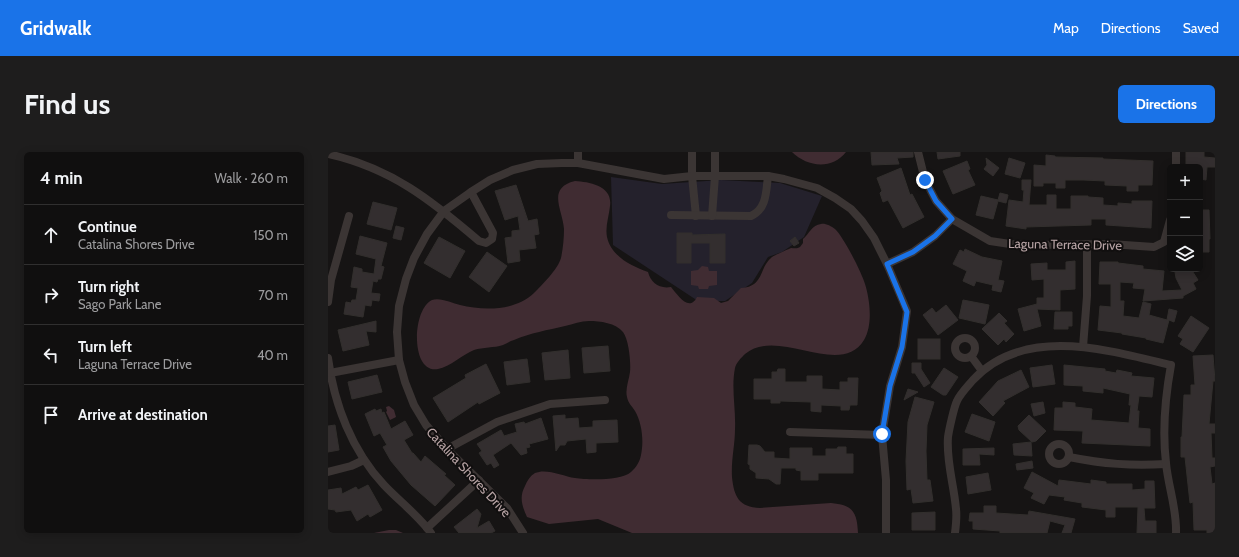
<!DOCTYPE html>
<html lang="en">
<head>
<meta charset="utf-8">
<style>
  :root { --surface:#100f0f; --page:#1e1d1d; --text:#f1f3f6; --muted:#9c9c9e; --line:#302f2f; --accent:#1a73e8 }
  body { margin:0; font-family:Cabin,sans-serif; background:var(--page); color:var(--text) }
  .controls { position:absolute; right:12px; top:12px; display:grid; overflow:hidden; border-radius:6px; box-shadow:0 2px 10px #0003 }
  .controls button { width:36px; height:36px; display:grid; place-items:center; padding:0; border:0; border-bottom:1px solid var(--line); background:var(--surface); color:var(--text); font:20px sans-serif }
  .stop { position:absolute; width:12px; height:12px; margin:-9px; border:3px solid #1a73e8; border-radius:50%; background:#fff }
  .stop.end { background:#1a73e8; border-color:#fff; box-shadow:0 1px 4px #0008 }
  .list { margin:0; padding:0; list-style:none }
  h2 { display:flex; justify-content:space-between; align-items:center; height:52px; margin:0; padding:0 16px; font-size:17px }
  h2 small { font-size:13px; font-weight:400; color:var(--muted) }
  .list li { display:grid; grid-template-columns:26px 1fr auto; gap:12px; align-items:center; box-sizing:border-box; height:60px; padding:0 16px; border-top:1px solid var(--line) }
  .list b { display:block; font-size:15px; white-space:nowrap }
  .list p { margin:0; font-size:13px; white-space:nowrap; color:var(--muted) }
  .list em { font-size:13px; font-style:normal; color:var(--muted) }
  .icon { flex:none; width:22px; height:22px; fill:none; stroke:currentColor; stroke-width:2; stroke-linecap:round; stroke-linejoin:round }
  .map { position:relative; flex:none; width:887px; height:381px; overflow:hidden; border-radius:6px }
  header { display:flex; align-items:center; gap:24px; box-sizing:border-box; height:56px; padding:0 20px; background:var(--accent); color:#fff }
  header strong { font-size:19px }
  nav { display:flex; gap:22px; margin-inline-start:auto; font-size:14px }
  .intro { display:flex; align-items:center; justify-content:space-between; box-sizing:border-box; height:96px; padding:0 24px }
  h1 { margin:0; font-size:28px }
  .button { padding:10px 18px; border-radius:6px; background:var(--accent); color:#fff; font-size:14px; font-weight:700 }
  main { display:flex; gap:24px; padding:0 24px }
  aside { flex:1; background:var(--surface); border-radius:6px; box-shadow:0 2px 10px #0003 }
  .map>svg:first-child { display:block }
  .green { fill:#24212c }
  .water { fill:#402c32 }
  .building { fill:#332e2f; stroke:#322f2d }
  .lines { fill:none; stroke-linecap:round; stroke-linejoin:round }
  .minor { stroke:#3b3534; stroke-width:8 }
  .route { stroke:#1a73e8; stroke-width:5 }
  .labels { text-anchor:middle; stroke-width:4; stroke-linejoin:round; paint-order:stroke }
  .street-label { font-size:13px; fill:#b8a4a5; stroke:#110f0f }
</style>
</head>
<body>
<header>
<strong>Gridwalk</strong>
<nav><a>Map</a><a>Directions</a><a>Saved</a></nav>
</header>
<div class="intro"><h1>Find us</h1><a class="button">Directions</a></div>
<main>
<aside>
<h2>4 min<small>Walk · 260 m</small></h2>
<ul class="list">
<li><svg class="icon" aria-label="ahead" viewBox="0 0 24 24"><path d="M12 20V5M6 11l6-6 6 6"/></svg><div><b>Continue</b><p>Catalina Shores Drive</p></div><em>150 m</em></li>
<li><svg class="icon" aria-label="right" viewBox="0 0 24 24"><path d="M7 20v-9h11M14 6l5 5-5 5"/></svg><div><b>Turn right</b><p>Sago Park Lane</p></div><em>70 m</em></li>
<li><svg class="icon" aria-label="left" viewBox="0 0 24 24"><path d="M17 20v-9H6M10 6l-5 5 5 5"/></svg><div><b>Turn left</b><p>Laguna Terrace Drive</p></div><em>40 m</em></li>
<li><svg class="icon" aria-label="arrive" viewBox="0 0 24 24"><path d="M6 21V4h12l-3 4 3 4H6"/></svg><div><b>Arrive at destination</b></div></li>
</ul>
</aside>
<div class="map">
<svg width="887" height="381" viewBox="0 0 887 381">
  <rect width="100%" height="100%" fill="#161414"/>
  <polygon class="green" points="283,25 334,32 393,28 452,31 494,44 476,85 454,100 440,105 424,131 397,149 370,149 285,93"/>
  <g class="water">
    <path d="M464,0H518C504,18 479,15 464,0Z"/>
    <path d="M247,29C262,30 285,34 282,54C281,64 277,75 279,85C283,104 303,114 320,120C323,131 331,137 343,135C349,142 361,161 369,145L386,146L393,151L400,149L413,136C436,135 431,116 443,106C444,104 461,97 463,96C466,96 469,97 472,95L475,91V87C481,82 484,73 493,72C497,71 503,74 507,77C515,84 534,121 537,132C542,148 545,173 536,188C512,227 450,174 417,202C413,206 408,211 407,216C403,236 408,257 407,277C407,293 403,308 404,325C406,345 411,355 432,356L503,351C525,353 529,360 530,381H304L270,367L221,372L199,365C194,354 191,345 197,334C199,329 202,324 207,321C218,316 235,324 247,326C260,328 293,329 303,320C308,316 312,309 313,303C316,289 314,271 307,259C304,254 300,251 299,245C297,237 301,228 302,220C303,211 301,188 295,180C288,171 272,169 261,169C253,169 245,172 237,174C220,178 202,181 186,188C182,189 178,192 175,193C166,196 155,195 146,198C135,202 122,215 110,217C82,222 84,157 104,148C112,145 124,151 132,153C156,159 187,159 206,141C214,133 230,117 233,106C235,97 236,86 236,77C235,58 218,36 247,29Z"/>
    <polygon points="374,114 380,115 381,119 389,119 389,133 381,134 380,137 371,137 370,134 363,133 363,119 370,118"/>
    <polygon points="61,254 66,258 68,265 62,268 58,260 59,259 58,255"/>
    <polygon points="61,378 68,378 75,381 46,381"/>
  </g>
  <g class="building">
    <polygon points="543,0 585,0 585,5 569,6 571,12 544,13"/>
    <polygon points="609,0 632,0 632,4 610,7"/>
    <polygon points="858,0 876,0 876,5 887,6 887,15 879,15 878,28 872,27 872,15 858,15"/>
    <polygon points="718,3 727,4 727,5 775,6 775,7 825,9 824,33 810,33 810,39 799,39 799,34 777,33 777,29 755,28 737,28 737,36 728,36 728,31 715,31 715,34 706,34 706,13 718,14"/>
    <polygon points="658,6 671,16 665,24 656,17 659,13"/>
    <polygon points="681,6 697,11 692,26 677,22"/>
    <polygon points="639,9 642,17 640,18 647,33 625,42 615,19"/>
    <polygon points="573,16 582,43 584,42 596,65 575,76 560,48 555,50 552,41 554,39 549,26"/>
    <polygon points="694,28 703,28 701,53 719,53 719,43 728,43 728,57 743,57 743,44 760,44 760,45 775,46 775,53 790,54 790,51 804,52 804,49 824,49 823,76 778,73 778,67 763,67 763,73 698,75 698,77 678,74 681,48 695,50 696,38 694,38"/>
    <polygon points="188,33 200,69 209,67 211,82 206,83 208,96 191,98 192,109 180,111 177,86 184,85 184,79 192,78 190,64 177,68 167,39"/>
    <polygon points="672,41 680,43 678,51 670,49 665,67 648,63 653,44 670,48"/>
    <polygon points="45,50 69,56 63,78 39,72"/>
    <polygon points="872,58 881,58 882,87 881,87 881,100 872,100"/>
    <polygon points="68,74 76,76 73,88 65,86"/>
    <polygon points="349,81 364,81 364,83 397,82 397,111 382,111 382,91 363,91 363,111 349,111"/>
    <polygon points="32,84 59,91 53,114 56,115 53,127 50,127 49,130 45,129 43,141 52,142 51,149 44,148 43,154 37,153 35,165 16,162 18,150 23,151 24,148 28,148 30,136 23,135 26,115 34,117 34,120 46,122 48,107 28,102"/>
    <polygon points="111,85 137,99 122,126 96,111"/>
    <polygon points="467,85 471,91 466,94 462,89"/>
    <polygon points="637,97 654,105 674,109 670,128 676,129 673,140 664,138 665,133 648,129 646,134 635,129 639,119 625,112 632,98 636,100"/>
    <polygon points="159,100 179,114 161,140 141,125"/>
    <polygon points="747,109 747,137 732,138 732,158 709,157 713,174 696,179 690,157 709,152 709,146 716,146 716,127 704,128 703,112 719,111 719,118 738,118 738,110"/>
    <polygon points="772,110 790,110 790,111 815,114 815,117 836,119 834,139 854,138 848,126 847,120 853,117 863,117 870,128 865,131 868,137 855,144 855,146 815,149 817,137 805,136 806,131 792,130 792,149 796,149 795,164 811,166 815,150 823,152 821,163 839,168 841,157 849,159 846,170 841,168 835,191 818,187 818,186 794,182 794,181 770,178 772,154 783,155 783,132 771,132"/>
    <polygon points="635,148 661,153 657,172 631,166"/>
    <polygon points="618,153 630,168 610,183 595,163 604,156 608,161"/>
    <polygon points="727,160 744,160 744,174 740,174 740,177 726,177"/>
    <polygon points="671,161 679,169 676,171 686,182 678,190 676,187 670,193 654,177"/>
    <polygon points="863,164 881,176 865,200 852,192 855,187 850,184"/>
    <polygon points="48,169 48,180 38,179 41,193 15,199 10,178"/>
    <rect x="590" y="187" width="22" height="20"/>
    <polygon points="280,194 282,219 256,221 254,196"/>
    <polygon points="240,198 242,226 217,228 214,201"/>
    <polygon points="885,203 887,229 885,229 881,272 887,272 887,281 883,281 884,306 887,306 887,314 882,315 884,332 887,331 887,381 879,381 879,378 866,378 865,350 862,351 857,305 853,305 853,285 854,285 856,243 863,243 863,233 867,233 865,204"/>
    <polygon points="199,207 202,230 179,233 176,210"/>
    <polygon points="584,211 593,211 593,217 602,231 596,235 587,221 584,221"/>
    <polygon points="158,212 172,241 151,252 150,250 120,270 105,246 138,226 137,223"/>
    <polygon points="724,213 727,232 705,235 702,216"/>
    <polygon points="736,213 777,217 777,219 788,221 789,218 804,221 803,224 826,226 824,245 811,244 809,259 811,259 810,276 822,277 822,294 754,291 755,279 726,278 727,256 735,256 735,250 747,251 747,255 764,257 763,268 801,271 803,253 801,253 802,242 775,236 775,241 755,239 755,234 736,233"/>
    <polygon points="616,216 630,225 618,243 615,243 603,235"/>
    <polygon points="450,217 457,217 457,230 479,230 479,224 494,224 494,237 512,238 512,230 520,230 520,226 530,226 529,253 522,253 521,258 513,258 513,254 493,253 493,260 483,259 483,250 452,249 452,251 443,251 443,247 426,247 426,227 444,227 444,220 449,220"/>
    <polygon points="693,218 701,235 675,249 677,251 665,264 651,250 670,229"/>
    <polygon points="49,223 54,240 24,247 20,230"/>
    <polygon points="580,237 590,240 576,248"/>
    <polygon points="587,245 606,250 599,273 598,299 599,328 602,328 605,349 585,351 583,337 579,338 578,309 580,270"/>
    <polygon points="715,250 717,261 706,264 703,252"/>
    <polygon points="47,257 48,259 53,257 54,261 56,260 63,277 77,269 85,283 76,288 84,301 85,301 93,310 97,304 118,322 116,323 127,333 107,354 83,333 63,309 55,295 59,293 52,281 46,284 37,262"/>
    <polygon points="644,262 667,270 661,289 637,280"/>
    <polygon points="237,263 237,267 250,266 251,276 265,275 265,269 289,268 290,290 268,291 268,300 259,301 258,287 239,289 237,293 232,293 228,299 225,264"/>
    <polygon points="701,263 718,279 708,289 704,290 691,278 690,274"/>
    <polygon points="213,266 220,287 201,292 202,295 198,296 199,301 193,303 183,291 165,303 171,313 166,316 163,311 159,313 151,301 154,299 149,292 173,278 176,284 189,280 187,272 196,270 197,272"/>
    <polygon points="7,273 11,298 0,300 0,274"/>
    <polygon points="703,290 704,304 686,303 685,292"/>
    <polygon points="421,293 429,293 432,294 437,300 446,300 446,306 462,307 462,296 484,296 484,304 498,304 498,297 509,297 510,295 518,295 518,302 525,302 525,321 490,321 490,328 473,328 473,319 468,318 468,316 453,316 452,332 448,332 441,327 428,326 428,321 422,317 422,313 420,312"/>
    <polygon points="666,296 666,303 651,302 652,313 635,313 635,297"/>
    <polygon points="704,309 705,316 689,318 688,312"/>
    <polygon points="704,320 730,334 731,328 763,332 763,328 778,330 778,332 804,332 804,338 817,337 817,329 826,329 827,356 816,356 817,369 828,369 828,381 809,381 810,355 787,355 787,365 778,365 778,358 754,355 754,351 736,348 737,345 721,343 716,352 703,346 706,341 696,336"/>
    <polygon points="660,321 663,338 640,342 638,325"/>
    <polygon points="40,333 54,358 42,365 40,362 29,369 23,358 8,360 7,358 0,357 0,338 13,336 14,342 28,335 30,338"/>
    <polygon points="656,354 668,354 668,361 700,363 701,359 747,367 743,381 734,381 737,373 722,369 719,381 672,381 672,379 645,377 645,369 641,369 642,361 656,361"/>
    <polygon points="149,357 153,362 149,376 161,369 167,379 163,381 131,381 126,375"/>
    <polygon points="607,360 607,378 584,378 584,361"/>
  </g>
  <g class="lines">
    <g class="minor">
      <polyline points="364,0 364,24 368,64"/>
      <polyline points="590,0 597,28 608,49 624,67 662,89 682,92 706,93 782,92 826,95 836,90 842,68"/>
      <polyline points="848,0 848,15"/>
      <path d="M0,2C63,16 103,48 151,89L158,91L164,87L165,81L143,40"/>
      <polyline points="250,11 250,0"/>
      <path d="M343,63L423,64C439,57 438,39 440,24"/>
      <polyline points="384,64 387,24 387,0"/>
      <polyline points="559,112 585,100 607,84 624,67"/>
      <polyline points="0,150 3,128 21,64"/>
      <circle cx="637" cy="196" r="10"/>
      <polyline points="755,195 759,144 759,92"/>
      <polyline points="643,204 654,219"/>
      <path d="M0,206C6,252 24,299 56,333C71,349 90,363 103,381"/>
      <polyline points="2,221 71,208"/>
      <polyline points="462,280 554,283"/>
      <circle cx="731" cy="302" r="10"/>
      <polyline points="119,297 169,270 222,252 277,248"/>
      <path d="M741,305C776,312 803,314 838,312"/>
      <polyline points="0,320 23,314 36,308"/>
      <polyline points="99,376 151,328"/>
      <polyline points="195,381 179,356 119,297 98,273 86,253 77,230 71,208 69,180 71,154 78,127 86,106 99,82 116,59 143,40 162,28 185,18 209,12 234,11 250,11 336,27 364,24 440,24 456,27 489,36 507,46 523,57 534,69 546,86 559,112 579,159 574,195 562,234 554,283 558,328 558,381"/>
      <path d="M627,381C628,373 629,365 628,357C626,333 618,309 620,285C621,278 626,255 629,249C632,242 640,234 645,228C696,173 780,198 843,213C837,246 834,277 838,311C840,334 849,357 848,381"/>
    </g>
  </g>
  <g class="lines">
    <polyline class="route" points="554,282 562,234 574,195 579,160 559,112 585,100 607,84 624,67 608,49 597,28"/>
  </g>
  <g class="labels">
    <g class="street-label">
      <text transform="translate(737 92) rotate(1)" y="5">Laguna Terrace Drive</text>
      <text transform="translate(141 320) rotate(47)" y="5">Catalina Shores Drive</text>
    </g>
  </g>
</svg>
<div class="controls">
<button>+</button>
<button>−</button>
<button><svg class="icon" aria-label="layers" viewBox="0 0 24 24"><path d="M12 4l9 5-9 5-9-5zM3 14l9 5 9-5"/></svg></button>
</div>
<div class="stop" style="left:554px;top:282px"></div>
<div class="stop end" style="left:597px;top:28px"></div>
</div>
</main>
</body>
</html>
